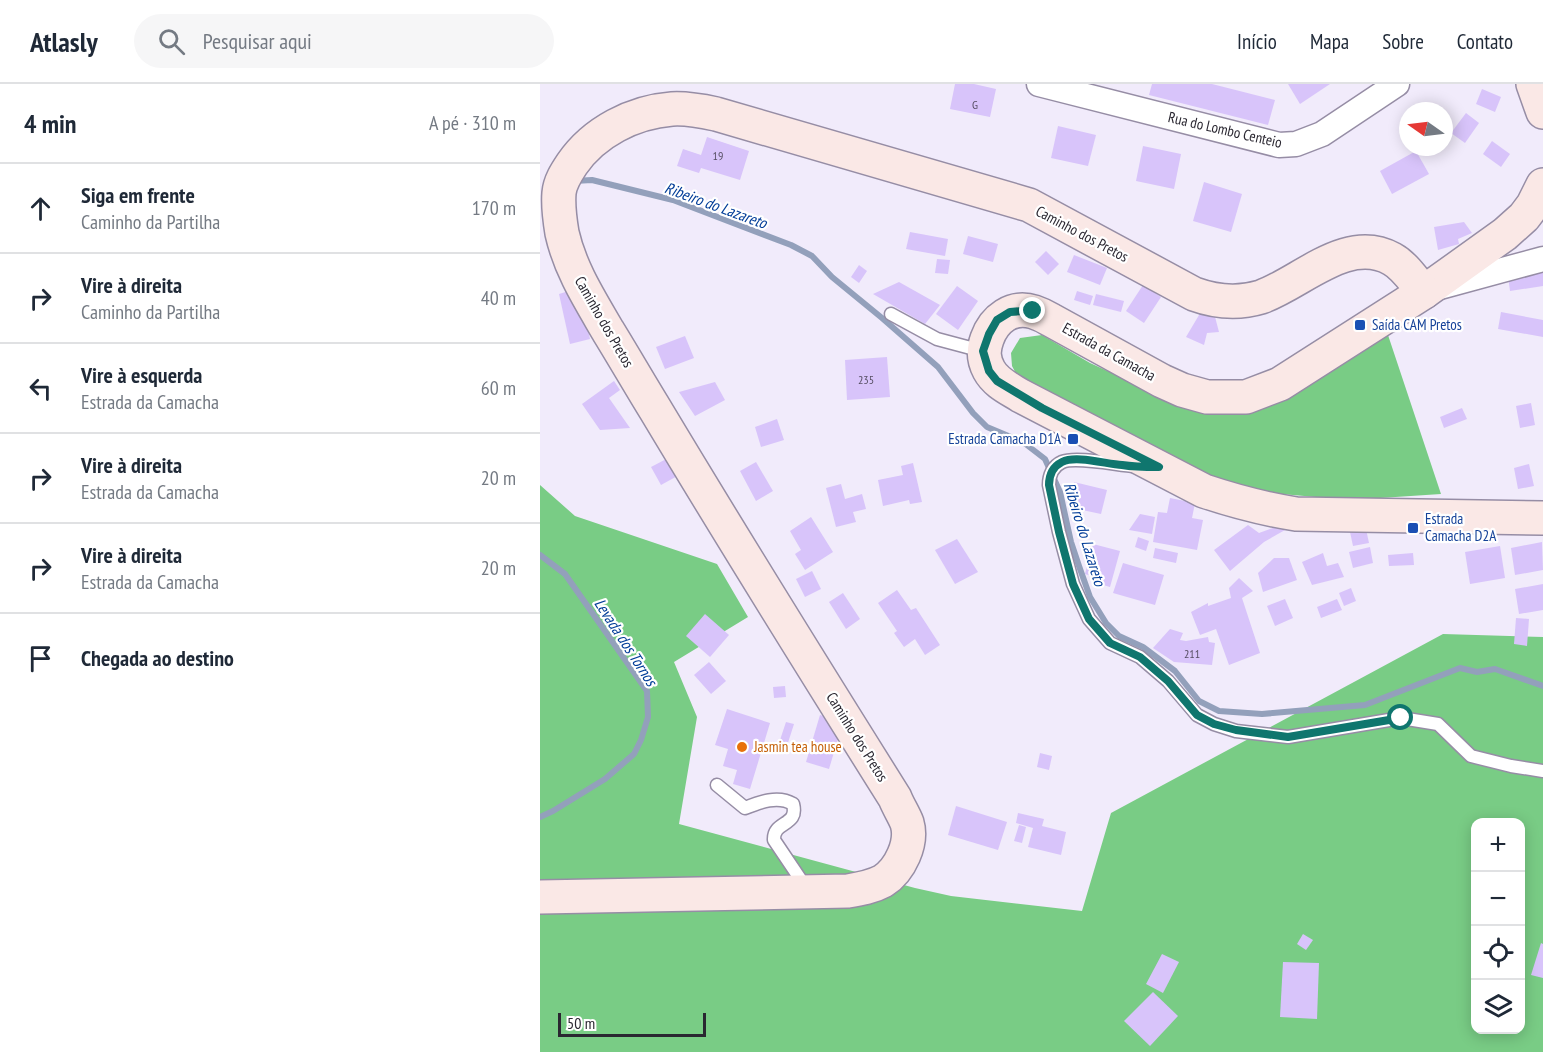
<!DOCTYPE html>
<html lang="pt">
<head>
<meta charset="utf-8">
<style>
  :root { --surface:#fff; --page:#f6f6f7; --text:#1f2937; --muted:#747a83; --line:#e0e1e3 }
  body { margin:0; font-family:"PT Sans Narrow",sans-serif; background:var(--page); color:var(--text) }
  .controls { position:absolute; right:18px; bottom:18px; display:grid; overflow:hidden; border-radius:12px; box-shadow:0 3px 15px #0003 }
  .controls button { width:54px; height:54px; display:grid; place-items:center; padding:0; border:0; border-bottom:2px solid var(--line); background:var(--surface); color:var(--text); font:30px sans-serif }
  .compass { position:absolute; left:859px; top:18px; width:54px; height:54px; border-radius:50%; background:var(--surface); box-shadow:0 3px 15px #0003; rotate:284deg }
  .scale { position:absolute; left:18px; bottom:15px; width:148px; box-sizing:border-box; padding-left:6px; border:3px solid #2a2731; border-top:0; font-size:16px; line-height:21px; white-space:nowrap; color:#2a2731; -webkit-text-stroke:4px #fff; paint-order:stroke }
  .stop { position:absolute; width:18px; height:18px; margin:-14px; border:4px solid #0f766e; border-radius:50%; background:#fff }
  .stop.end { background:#0f766e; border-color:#fff; box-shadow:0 2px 6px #0008 }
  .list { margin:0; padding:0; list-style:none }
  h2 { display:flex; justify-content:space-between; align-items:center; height:78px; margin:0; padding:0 24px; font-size:26px }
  h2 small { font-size:20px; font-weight:400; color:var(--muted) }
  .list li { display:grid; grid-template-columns:39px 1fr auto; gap:18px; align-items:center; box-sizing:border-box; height:90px; padding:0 24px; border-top:2px solid var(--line) }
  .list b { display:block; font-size:22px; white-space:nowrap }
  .list p { margin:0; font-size:20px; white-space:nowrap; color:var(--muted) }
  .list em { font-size:20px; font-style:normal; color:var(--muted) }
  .icon { flex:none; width:33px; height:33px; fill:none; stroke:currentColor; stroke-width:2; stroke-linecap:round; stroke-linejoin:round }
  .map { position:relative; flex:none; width:1003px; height:968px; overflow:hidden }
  header { display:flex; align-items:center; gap:36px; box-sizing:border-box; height:84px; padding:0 30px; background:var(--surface); border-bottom:2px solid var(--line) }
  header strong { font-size:28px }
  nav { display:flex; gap:33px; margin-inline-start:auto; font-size:21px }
  .search { width:420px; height:54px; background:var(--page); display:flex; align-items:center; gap:15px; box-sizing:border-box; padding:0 21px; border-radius:33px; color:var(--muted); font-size:22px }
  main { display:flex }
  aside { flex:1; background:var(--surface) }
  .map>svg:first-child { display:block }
  .forest { fill:#79cc85; fill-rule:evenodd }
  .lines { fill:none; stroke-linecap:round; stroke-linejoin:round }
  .stream { stroke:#93a0bb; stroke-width:6 }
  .building { fill:#d8c4fa }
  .service-casing { stroke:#968da5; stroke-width:15 }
  .minor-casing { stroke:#968da5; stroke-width:27 }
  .secondary-casing { stroke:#968da5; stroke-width:36 }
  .service { stroke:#fff; stroke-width:12 }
  .minor { stroke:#fff; stroke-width:24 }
  .secondary { stroke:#fae8e6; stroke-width:33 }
  .route { stroke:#0f766e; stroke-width:8 }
  .transit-dot { fill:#1a4fb4; stroke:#fff; stroke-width:2 }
  .food-dot { fill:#e8710a; stroke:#fff; stroke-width:2 }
  .labels { text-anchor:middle; stroke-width:4.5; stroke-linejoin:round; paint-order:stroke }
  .number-label { font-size:12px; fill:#564e63 }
  .street-label { font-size:15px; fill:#2a2731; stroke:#fff }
  .transit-label { font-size:15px; fill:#164399; stroke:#fff; text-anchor:start }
  .food-label { font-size:15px; fill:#c56008; stroke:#fff; text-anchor:start }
  .water-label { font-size:16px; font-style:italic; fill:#023d98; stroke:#fff }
</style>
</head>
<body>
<header>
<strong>Atlasly</strong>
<div class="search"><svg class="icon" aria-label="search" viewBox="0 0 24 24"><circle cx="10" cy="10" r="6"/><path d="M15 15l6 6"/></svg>Pesquisar aqui</div>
<nav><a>Início</a><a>Mapa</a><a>Sobre</a><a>Contato</a></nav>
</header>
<main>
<aside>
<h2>4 min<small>A pé · 310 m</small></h2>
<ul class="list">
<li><svg class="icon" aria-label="ahead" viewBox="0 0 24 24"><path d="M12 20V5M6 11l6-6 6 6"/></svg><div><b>Siga em frente</b><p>Caminho da Partilha</p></div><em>170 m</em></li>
<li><svg class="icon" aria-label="right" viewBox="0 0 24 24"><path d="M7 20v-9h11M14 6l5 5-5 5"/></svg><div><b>Vire à direita</b><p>Caminho da Partilha</p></div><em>40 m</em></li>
<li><svg class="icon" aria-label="left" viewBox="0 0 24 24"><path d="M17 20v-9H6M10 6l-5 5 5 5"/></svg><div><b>Vire à esquerda</b><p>Estrada da Camacha</p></div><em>60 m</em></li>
<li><svg class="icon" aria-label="right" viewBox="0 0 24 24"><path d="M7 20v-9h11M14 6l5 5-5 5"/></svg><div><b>Vire à direita</b><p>Estrada da Camacha</p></div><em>20 m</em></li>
<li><svg class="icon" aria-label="right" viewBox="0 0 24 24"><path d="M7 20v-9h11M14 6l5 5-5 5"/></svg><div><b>Vire à direita</b><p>Estrada da Camacha</p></div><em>20 m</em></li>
<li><svg class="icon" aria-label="arrive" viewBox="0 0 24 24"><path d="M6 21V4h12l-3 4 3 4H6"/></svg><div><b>Chegada ao destino</b></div></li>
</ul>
</aside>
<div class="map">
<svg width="1003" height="968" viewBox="0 0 1003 968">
  <rect width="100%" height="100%" fill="#f1ebfb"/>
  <g class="forest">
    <polygon points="845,242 901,410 810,416 706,407 592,357 483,303 472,282 471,269 480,254 502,251 550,279 598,301 656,318"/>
    <path d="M0,401L35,432L177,480L208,533L134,578L157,633L139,740L375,804L411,812L542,827L571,729L903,550L1003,553V968H0ZM936,738H981V946H936Z"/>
  </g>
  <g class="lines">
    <g class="stream">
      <polyline points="34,97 52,96 133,116 251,161 272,172 292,193 342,234 398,283 433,329 447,343 483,358 505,375 520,408 531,458 539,482 550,513 566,539 579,552 603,563 635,587 659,617 679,627 722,630 825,621 920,584 937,588 955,585 1003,602"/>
      <polyline points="0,471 25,490 107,607 108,633 101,656 94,670 65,695 13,727 0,733"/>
    </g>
  </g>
  <g class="building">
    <polygon points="415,0 434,0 456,5 450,33 410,25"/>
    <polygon points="612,0 672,0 735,16 728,41 609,11"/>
    <polygon points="748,0 790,0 760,20"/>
    <polygon points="942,5 961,13 955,28 936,20"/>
    <polygon points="926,29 939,39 925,59 911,49"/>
    <polygon points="518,42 556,51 548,82 511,74"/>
    <polygon points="167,53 209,67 200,96 161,84 159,89 137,82 143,65 161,71"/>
    <polygon points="952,57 970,70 961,83 943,70"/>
    <polygon points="603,62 641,70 634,105 596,97"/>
    <polygon points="876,67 889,90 852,110 840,87"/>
    <polygon points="664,98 702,110 691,148 653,137"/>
    <polygon points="924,138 932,149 918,155 919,160 898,166 894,143"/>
    <polygon points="370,148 408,155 405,172 366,165"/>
    <polygon points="428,152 458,160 453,178 423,170"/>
    <polygon points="506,167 519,180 508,191 495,178"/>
    <polygon points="534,171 567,184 560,201 527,188"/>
    <polygon points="397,175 410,176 408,190 395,189"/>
    <polygon points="319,181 327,187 319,199 311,193"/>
    <polygon points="1003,188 1003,202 970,207 968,192"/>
    <polygon points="359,198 400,221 385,240 333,210"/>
    <polygon points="603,201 621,213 604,239 586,227"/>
    <polygon points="417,202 438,217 418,246 396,230"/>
    <polygon points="32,206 42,218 50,255 30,260 19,210"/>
    <polygon points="537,207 553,212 550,221 534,216"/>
    <polygon points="556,210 584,217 581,228 553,221"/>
    <polygon points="662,226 674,229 679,248 667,249 664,261 646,253"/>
    <polygon points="961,228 1003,236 1003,253 958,245"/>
    <polygon points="145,252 154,274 125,285 116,263"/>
    <polygon points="347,273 350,313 307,316 305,276"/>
    <polygon points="74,297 80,306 69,314 90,344 60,346 42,320"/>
    <polygon points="175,298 185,316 155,332 139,308"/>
    <polygon points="991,319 995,341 980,344 976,322"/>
    <polygon points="922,324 927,335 904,344 900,333"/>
    <polygon points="237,335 244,356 221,363 215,343"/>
    <polygon points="132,372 141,390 121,401 111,383"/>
    <polygon points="216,378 233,407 216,417 200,387"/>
    <polygon points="373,379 382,418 370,420 369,416 343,422 338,396 363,391 361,382"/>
    <polygon points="989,380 994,402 978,405 974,384"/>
    <polygon points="534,398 567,406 561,430 528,423"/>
    <polygon points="301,400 305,415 322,410 326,425 313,428 316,438 296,443 286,404"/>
    <polygon points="630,414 655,419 652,434 663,436 657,466 613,458 618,428 627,429"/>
    <polygon points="600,430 615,433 612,450 589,446"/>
    <polygon points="271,433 293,468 265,486 255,470 261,466 250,447"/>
    <polygon points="708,441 719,449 741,441 745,446 724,458 690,487 674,466"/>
    <polygon points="826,445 829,459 813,462 810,448"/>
    <polygon points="598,453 609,457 606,467 595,463"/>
    <polygon points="417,455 438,488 415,500 395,466"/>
    <polygon points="1002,458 1003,486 975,491 971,464"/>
    <polygon points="553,460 580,467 570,503 560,500 561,495 545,490"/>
    <polygon points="960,462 965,494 930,500 925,468"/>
    <polygon points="830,463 833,479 813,484 809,468"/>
    <polygon points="615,464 638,469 636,479 613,474"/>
    <polygon points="783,469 787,482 798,479 804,493 772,501 762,478"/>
    <polygon points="873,469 874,481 849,482 848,471"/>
    <polygon points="734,474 749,474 757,496 723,508 718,489"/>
    <polygon points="583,479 624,491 615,521 573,509"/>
    <polygon points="272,487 281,505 265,513 256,495"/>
    <polygon points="699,494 713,507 702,514 720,569 689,581 676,545 660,551 651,528 668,519 668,522 691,514 689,504"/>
    <polygon points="1003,500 1003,526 979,530 975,505"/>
    <polygon points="811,504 816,517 804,522 799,509"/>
    <polygon points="357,506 371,526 376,524 400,561 385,571 375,555 364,563 354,549 357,547 338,519"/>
    <polygon points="303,509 320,535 306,545 289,518"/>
    <polygon points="745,515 753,534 735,542 727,522"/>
    <polygon points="797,515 802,526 781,534 777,523"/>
    <polygon points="165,530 189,551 170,573 146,552"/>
    <polygon points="976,534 989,535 987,562 974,560"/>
    <polygon points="630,545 643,549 640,556 646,557 668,553 669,558 675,559 672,581 634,578 613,564"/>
    <polygon points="169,578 186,597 171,610 154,591"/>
    <polygon points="245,602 246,613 234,614 233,603"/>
    <polygon points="187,625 230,639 210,705 193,700 197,686 183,682 188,665 175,661"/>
    <polygon points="280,631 303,638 289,685 266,678"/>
    <polygon points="246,638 254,640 246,665 238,662"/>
    <polygon points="500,669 512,672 509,686 497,683"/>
    <polygon points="416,722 467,738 458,766 408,751"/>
    <polygon points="478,729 504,735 502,742 526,748 521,771 488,763 493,744 476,739"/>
    <polygon points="479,741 486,743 482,759 474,757"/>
    <polygon points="763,850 773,856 766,866 757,860"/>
    <polygon points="1001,859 1003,860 1003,894 991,891"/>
    <polygon points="622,870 639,878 623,909 606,900"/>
    <polygon points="743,878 779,879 777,935 740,933"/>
    <polygon points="613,908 638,932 610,962 584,937"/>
  </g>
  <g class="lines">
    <defs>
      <g id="service">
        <polyline points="351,230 397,255 442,267"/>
        <path d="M594,382C578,381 536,372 522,378C513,382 509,391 509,401L519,448L533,500L549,535L570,559L600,573L628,597L657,631L674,640L696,647L748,653L861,634L898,640L931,672L971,682L1003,687"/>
        <path d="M177,701L205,724C220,718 238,711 253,720C259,743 233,736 234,756L267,805"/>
      </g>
      <g id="minor">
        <polyline points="499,0 739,61 756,60 782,50 857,0"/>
        <polyline points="900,203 1003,175"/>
      </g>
      <g id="secondary">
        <polyline points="993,0 1003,28"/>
        <path d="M1003,101L993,121L984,133L965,150L884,208L740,300L706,313H667L642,306L622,297L511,236C506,233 500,230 494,228C472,221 454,235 447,255C443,266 443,275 449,286C456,299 470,305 481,312L664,407C694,417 724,425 756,430L1003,434"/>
        <path d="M0,813L308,807C320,805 332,803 343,797C360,786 373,759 367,739C364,731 358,722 355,714C274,585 193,455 115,325C99,299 84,273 68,247C50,216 30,185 22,149C20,137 18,121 19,109C20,98 26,89 32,80C54,48 93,28 132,25C147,24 162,27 176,30L489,121L654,210C676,218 698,220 721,213C761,199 807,150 852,175C865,182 874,197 884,208"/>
      </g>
    </defs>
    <use href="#service" class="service-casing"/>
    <use href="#minor" class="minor-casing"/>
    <use href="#secondary" class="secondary-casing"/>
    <use href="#service" class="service"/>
    <use href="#minor" class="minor"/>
    <use href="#secondary" class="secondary"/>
  </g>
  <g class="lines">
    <path class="route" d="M493,227H483L470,228L457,236L449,250L443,267L449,287L457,297L502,324L619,383C606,383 594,383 582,381C566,380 536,371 522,378C512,383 509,391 509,401L519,448L533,500L549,535L570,559L600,573L628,597L657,631L674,640L696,646L748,653L861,634"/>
  </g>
  <g class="transit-dot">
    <rect x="814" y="235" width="12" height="12" rx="3"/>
    <rect x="527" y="349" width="12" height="12" rx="3"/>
    <rect x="867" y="438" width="12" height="12" rx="3"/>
  </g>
  <circle class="food-dot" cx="202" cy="663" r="6"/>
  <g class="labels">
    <g class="number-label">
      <text x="435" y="25">G</text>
      <text x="178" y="76">19</text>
      <text x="326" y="300">235</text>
      <text x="652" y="574">211</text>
    </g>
    <g class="street-label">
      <text transform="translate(685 46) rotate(13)" y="5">Rua do Lombo Centeio</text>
      <text transform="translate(542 150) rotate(28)" y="5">Caminho dos Pretos</text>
      <text transform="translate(64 238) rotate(60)" y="5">Caminho dos Pretos</text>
      <text transform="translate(569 268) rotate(29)" y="5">Estrada da Camacha</text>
      <text transform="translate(317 653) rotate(58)" y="5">Caminho dos Pretos</text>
    </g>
    <g class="transit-label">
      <text x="832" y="246">Saída CAM Pretos</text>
      <text x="521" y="360" text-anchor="end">Estrada Camacha D1A</text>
      <text x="885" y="440">Estrada<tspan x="885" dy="17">Camacha D2A</tspan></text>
    </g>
    <g class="food-label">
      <text x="214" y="668">Jasmin tea house</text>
    </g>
    <g class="water-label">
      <text transform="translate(176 121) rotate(20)" y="6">Ribeiro do Lazareto</text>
      <text transform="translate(545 450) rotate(73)" y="6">Ribeiro do Lazareto</text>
      <text transform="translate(86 558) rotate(57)" y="6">Levada dos Tornos</text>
    </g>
  </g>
</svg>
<div class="controls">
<button>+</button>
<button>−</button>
<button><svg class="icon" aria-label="locate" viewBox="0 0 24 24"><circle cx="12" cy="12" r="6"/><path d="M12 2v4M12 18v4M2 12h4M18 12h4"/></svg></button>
<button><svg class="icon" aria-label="layers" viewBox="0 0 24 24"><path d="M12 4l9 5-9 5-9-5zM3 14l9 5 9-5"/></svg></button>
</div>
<svg class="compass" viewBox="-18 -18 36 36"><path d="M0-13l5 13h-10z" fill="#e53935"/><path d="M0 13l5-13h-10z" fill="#747a83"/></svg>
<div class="scale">50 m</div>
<div class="stop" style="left:861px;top:634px"></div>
<div class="stop end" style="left:493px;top:227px"></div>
</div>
</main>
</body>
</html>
